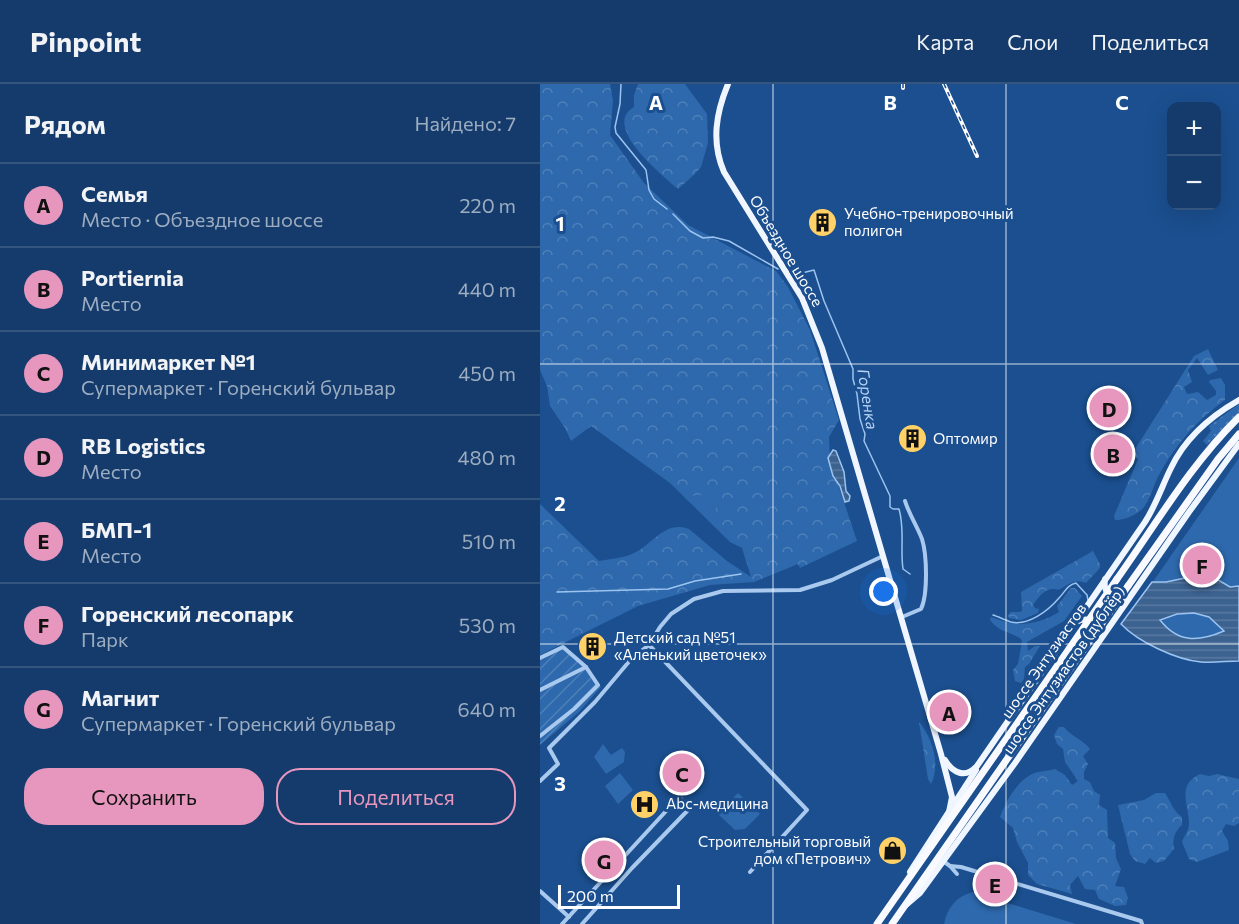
<!DOCTYPE html>
<html lang="ru">
<head>
<meta charset="utf-8">
<style>
  :root { --surface:#143b6b; --page:#214673; --text:#f1f3f6; --muted:#9dadc1; --line:#33557e; --accent:#e797bd }
  body { margin:0; font-family:Commissioner,sans-serif; background:var(--page); color:var(--text) }
  .controls { position:absolute; right:18px; top:18px; display:grid; overflow:hidden; border-radius:12px; box-shadow:0 6px 24px #0002 }
  .controls button { width:54px; height:54px; display:grid; place-items:center; padding:0; border:0; border-bottom:2px solid var(--line); background:var(--surface); color:var(--text); font:30px sans-serif }
  .scale { position:absolute; left:18px; bottom:15px; width:122px; box-sizing:border-box; padding-left:6px; border:3px solid #fff; border-top:0; font-size:16px; line-height:21px; white-space:nowrap; color:#fff; -webkit-text-stroke:4px #1b4f8f; paint-order:stroke }
  .you { position:absolute; left:344px; top:508px; width:21px; height:21px; margin:-15px; border:4px solid #fff; border-radius:50%; background:#1a73e8; box-shadow:0 0 0 9px #1a73e833 }
  .badge { display:grid; place-items:center; width:39px; height:39px; border-radius:50%; background:var(--accent); color:#111; font-size:20px; font-weight:700 }
  .pin { position:absolute; translate:-50% -50%; border:3px solid #fff; box-shadow:0 2px 6px #0006 }
  .list { margin:0; padding:0; list-style:none }
  h2 { display:flex; justify-content:space-between; align-items:center; height:78px; margin:0; padding:0 24px; font-size:26px }
  h2 small { font-size:20px; font-weight:400; color:var(--muted) }
  .list li { display:grid; grid-template-columns:39px 1fr auto; gap:18px; align-items:center; box-sizing:border-box; height:84px; padding:0 24px; border-top:2px solid var(--line) }
  .list b { display:block; font-size:22px; white-space:nowrap }
  .list p { margin:0; font-size:20px; white-space:nowrap; color:var(--muted) }
  .list em { font-size:20px; font-style:normal; color:var(--muted) }
  .actions { display:flex; gap:12px; padding:18px 24px }
  .actions a { flex:1; padding:14px 0; border:2px solid var(--accent); border-radius:24px; text-align:center; font-size:21px; color:var(--accent) }
  .actions .main { background:var(--accent); color:#111 }
  .map { position:relative; flex:none; width:699px; height:840px; overflow:hidden }
  header { display:flex; align-items:center; gap:36px; box-sizing:border-box; height:84px; padding:0 30px; background:var(--surface); border-bottom:2px solid var(--line) }
  header strong { font-size:28px }
  nav { display:flex; gap:33px; margin-inline-start:auto; font-size:21px }
  main { display:flex }
  aside { flex:1; background:var(--surface) }
  .map>svg:first-child { display:block }
  .grass { fill:url(#grass-dots) }
  .forest { fill:url(#forest-crowns) }
  .park { fill:#2e69ad }
  .garden { fill:url(#garden-furrows) }
  .water { fill:url(#water-rules); stroke:#9cc4f0; stroke-width:1.5; fill-rule:evenodd }
  .lines { fill:none; stroke-linecap:round; stroke-linejoin:round }
  .stream { stroke:#9cc4f0; stroke-width:1.5 }
  .minor { stroke:#a9c9ee; stroke-width:4 }
  .primary { stroke:#f0f6ff; stroke-width:6 }
  .trunk { stroke:#f8faff; stroke-width:7 }
  .rail-casing { stroke:#fff; stroke-width:4 }
  .rail { stroke:#1b4f8f; stroke-width:1.5; stroke-dasharray:4.5; stroke-linecap:butt }
  .trunk-bridge { stroke:#f8faff; stroke-width:7 }
  .grid { fill:none; stroke:#fff; stroke-width:1.5; stroke-opacity:0.55 }
  .labels { text-anchor:middle; stroke-width:6; stroke-linejoin:round; paint-order:stroke }
  .poi-label { font-size:15px; fill:#fff; stroke:#1b4f8f; text-anchor:start }
  .street-label { font-size:15px; fill:#fff; stroke:#1b4f8f }
  .water-label { font-size:16px; font-style:italic; fill:#b5d3f5; stroke:#1b4f8f }
  .grid-label { font-size:20px; text-anchor:middle; font-weight:bold; fill:#fff; stroke:#1b4f8f; stroke-width:6; stroke-linejoin:round; paint-order:stroke }
</style>
</head>
<body>
<header>
<strong>Pinpoint</strong>
<nav><a>Карта</a><a>Слои</a><a>Поделиться</a></nav>
</header>
<main>
<aside>
<h2>Рядом<small>Найдено: 7</small></h2>
<ul class="list">
<li><span class="badge">A</span><div><b>Семья</b><p>Место · Объездное шоссе</p></div><em>220 m</em></li>
<li><span class="badge">B</span><div><b>Portiernia</b><p>Место</p></div><em>440 m</em></li>
<li><span class="badge">C</span><div><b>Минимаркет №1</b><p>Супермаркет · Горенский бульвар</p></div><em>450 m</em></li>
<li><span class="badge">D</span><div><b>RB Logistics</b><p>Место</p></div><em>480 m</em></li>
<li><span class="badge">E</span><div><b>БМП-1</b><p>Место</p></div><em>510 m</em></li>
<li><span class="badge">F</span><div><b>Горенский лесопарк</b><p>Парк</p></div><em>530 m</em></li>
<li><span class="badge">G</span><div><b>Магнит</b><p>Супермаркет · Горенский бульвар</p></div><em>640 m</em></li>
</ul>
<div class="actions"><a class="main">Сохранить</a><a>Поделиться</a></div>
</aside>
<div class="map">
<svg width="699" height="840" viewBox="0 0 699 840">
  <defs>
    <pattern id="grass-dots" width="8" height="8" patternUnits="userSpaceOnUse" patternTransform="scale(1.5)"><rect width="8" height="8" fill="#2e69ad"/><path d="M2 2h.1M6 6h.1" fill="none" stroke="#4d80b9" stroke-width="1.8" stroke-linecap="round"/></pattern>
    <pattern id="forest-crowns" width="20" height="18" patternUnits="userSpaceOnUse" patternTransform="scale(1.5)"><rect width="20" height="18" fill="#2e69ad"/><path d="M2 6a3 3 0 1 1 6 0M12 15a3 3 0 1 1 6 0" fill="none" stroke="#4d80b9"/></pattern>
    <pattern id="garden-furrows" width="10" height="10" patternUnits="userSpaceOnUse" patternTransform="scale(1.5)"><rect width="10" height="10" fill="#2e69ad"/><path d="M-1 1l2-2M0 10L10 0M9 11l2-2" fill="none" stroke="#4d80b9"/></pattern>
    <pattern id="water-rules" width="6" height="5" patternUnits="userSpaceOnUse" patternTransform="scale(1.5)"><rect width="6" height="5" fill="#3c6290"/><path d="M0 2.5h6" fill="none" stroke="#597aa1"/></pattern>
  </defs>
  <rect width="100%" height="100%" fill="#1b4f8f"/>
  <polygon class="grass" points="699,320 699,329 667,361 663,357 671,347 669,342"/>
  <g class="forest">
    <path d="M0,0H70L73,17L70,51L104,99L148,141L236,187L248,203L270,246L299,336L289,353L290,376L317,457L260,484L258,480L214,498L170,501L98,522L0,571V420L59,477C71,475 85,474 96,468C114,458 126,436 149,445L187,477L211,493L202,464L190,458L130,399L51,342L31,357L25,344L10,322L7,302L0,286Z"/>
    <path d="M98,0H145L167,30L168,59L161,83L155,90L138,105C122,91 61,42 94,23V11Z"/>
    <path d="M668,265L678,286L668,291L657,274L648,286L652,298L644,303L647,310L658,308L667,316L676,311V307L669,298L670,296L681,294L685,301V316C657,336 637,359 620,389C614,399 611,414 604,423C597,431 585,436 575,436L574,432L598,375L592,370L654,272Z"/>
    <path d="M553,467L560,480V484L546,499C535,496 532,498 522,504C517,507 518,505 512,505C503,506 498,514 493,521L495,524L499,525L498,529L481,536L469,534L468,531L471,528H480L482,527L481,508Z"/>
    <path d="M531,504H535L542,512L524,537L487,558L488,567L495,562H500L489,580L485,583L484,595L481,599L475,597L473,586L478,580L482,557L480,554C469,548 458,547 450,536L451,533C476,543 496,542 519,528L517,522Z"/>
    <path d="M379,638C392,654 401,680 391,700L388,695Z"/>
    <path d="M519,643H524C532,653 542,655 550,665L543,672L548,680L544,688V695L550,698L554,707L560,711L559,721L567,726L568,754L575,759L576,774L581,785L575,802L584,803L588,814L586,821L575,822L559,815L555,806L545,805L538,792L530,801L532,810L497,800L488,791V779L477,758L473,744L460,733C466,718 476,698 492,690C498,687 508,687 515,685L525,691L532,701L538,697L525,678L523,665L517,660L514,651Z"/>
    <path d="M660,690L669,692L677,690L699,695V739L694,742L686,740L682,747L688,757L689,766L657,778L649,775L642,758C644,752 649,746 649,740C649,720 636,701 660,690Z"/>
    <path d="M616,709H625C631,718 633,727 642,733V741C635,747 632,755 634,765L624,777L616,779L610,774L605,780L595,777L590,770L578,721L604,716Z"/>
  </g>
  <g class="park">
    <path d="M699,374V577C687,577 674,579 661,578C638,576 598,558 581,540L596,522Z"/>
    <polygon points="161,411 174,418 176,425 170,436 144,413"/>
    <polygon points="63,660 71,671 82,664 85,668 84,678 66,690 54,673"/>
    <polygon points="80,689 93,706 78,720 65,702"/>
    <polygon points="198,709 220,730 205,745 195,746 178,730"/>
    <path d="M432,808L536,840H404C407,824 416,813 432,808Z"/>
  </g>
  <polygon class="garden" points="22,561 47,583 61,603 39,628 0,661 0,572"/>
  <g class="water">
    <polygon points="293,366 296,367 304,388 306,407 310,412 309,417 305,418 300,402 293,392 288,374"/>
    <path d="M655,492L675,494L690,503L699,502V577C687,577 674,579 661,578C637,576 598,558 581,540L612,498H626ZM654,529L669,533L684,547C658,558 638,559 620,536L637,530Z"/>
  </g>
  <g class="lines">
    <g class="stream">
      <polyline points="81,0 80,20 75,43 76,49 106,86 109,106 114,115 127,125"/>
      <polyline points="133,130 150,147 163,154 173,153 189,157 238,185"/>
      <path d="M258,190L274,186L284,217L313,285V295L317,310L320,335L325,350L324,357L350,412V423L353,425H359C365,445 360,465 363,485L370,490"/>
      <polyline points="17,508 128,505 155,497 201,490"/>
      <path d="M453,531C459,533 465,536 471,538C488,542 508,527 519,514C525,508 527,501 536,499L547,511L548,516"/>
    </g>
    <g class="minor">
      <path d="M362,533L381,525C388,510 387,471 382,455C377,442 369,430 365,417"/>
      <polyline points="109,561 267,726 210,788"/>
      <polyline points="0,574 23,563 46,583 0,606"/>
      <polyline points="0,652 34,625 58,601 46,583"/>
      <polyline points="0,697 18,680 9,664 55,618 92,574 109,561 120,543 131,530 154,515 183,507 260,506 292,496 343,472"/>
      <polyline points="403,777 410,782 417,790"/>
      <polyline points="410,782 421,783 601,837 602,840"/>
      <polyline points="0,807 29,833"/>
      <polyline points="22,840 139,713 150,724 92,784 42,840"/>
    </g>
    <g class="primary">
      <path d="M188,0C176,29 171,58 184,88L262,214L282,264L401,670L412,713L409,728"/>
      <path d="M565,495C563,507 569,515 582,516"/>
      <path d="M536,538C546,533 555,536 560,546"/>
      <path d="M405,676C413,689 425,695 437,682L605,438C616,421 622,402 631,384C645,354 671,332 699,316"/>
      <polyline points="370,788 436,686"/>
      <polyline points="366,821 380,809 475,679 649,428 699,360"/>
    </g>
    <g class="trunk">
      <path d="M577,495C616,440 651,380 699,333"/>
      <polyline points="588,502 678,375 699,350"/>
      <polyline points="337,840 529,565"/>
      <polyline points="352,840 539,572"/>
    </g>
    <defs>
      <g id="rail">
        <polyline points="363,0 363,4"/>
        <polyline points="404,0 437,72"/>
      </g>
    </defs>
    <use href="#rail" class="rail-casing"/>
    <use href="#rail" class="rail"/>
    <g class="trunk-bridge">
      <polyline points="529,565 577,495"/>
      <polyline points="539,572 588,502"/>
    </g>
  </g>
  <path class="grid" d="M233,0V840M466,0V840M0,280H699M0,560H699"/>
  <defs>
    <symbol id="building-disc" viewBox="-11 -11 22 22"><circle r="9.5" fill="#ffd166" stroke="#1b4f8f"/><path d="M-4-6H4V6H1V3H-1V6H-4ZM-2.5-4.3h1.7v1.8h-1.7ZM.8-4.3h1.7v1.8H.8ZM-2.5-1h1.7V.8h-1.7ZM.8-1h1.7V.8H.8Z" fill="#111"/></symbol>
    <symbol id="hospital-disc" viewBox="-11 -11 22 22"><circle r="9.5" fill="#ffd166" stroke="#1b4f8f"/><path d="M-5-5h3v3.5h4V-5h3V5h-3V1.5h-4V5h-3Z" fill="#111"/></symbol>
    <symbol id="shop-disc" viewBox="-11 -11 22 22"><circle r="9.5" fill="#ffd166" stroke="#1b4f8f"/><path d="M-5-2.5h2.3a2.7 3.5 0 0 1 5.4 0H5L5.5 6h-11ZM-1.5-2.5h3a1.5 2.3 0 0 0-3 0Z" fill="#111"/></symbol>
  </defs>
  <g fill-rule="evenodd">
    <use href="#building-disc" x="266" y="122" width="33" height="33"/>
    <use href="#building-disc" x="356" y="338" width="33" height="33"/>
    <use href="#building-disc" x="36" y="546" width="33" height="33"/>
    <use href="#hospital-disc" x="88" y="704" width="33" height="33"/>
    <use href="#shop-disc" x="336" y="750" width="33" height="33"/>
  </g>
  <g class="labels">
    <g class="poi-label">
      <text x="304" y="135">Учебно-тренировочный<tspan x="304" dy="17">полигон</tspan></text>
      <text x="393" y="360">Оптомир</text>
      <text x="74" y="559">Детский сад №51<tspan x="74" dy="17">«Аленький цветочек»</tspan></text>
      <text x="126" y="725">Abc-медицина</text>
      <text x="331" y="763" text-anchor="end">Строительный торговый<tspan x="331" dy="17">дом «Петрович»</tspan></text>
    </g>
    <g class="street-label">
      <text transform="translate(246 167) rotate(59)" y="5">Объездное шоссе</text>
      <text transform="translate(504 577) rotate(-55)" y="5">шоссе Энтузиастов</text>
      <text transform="translate(524 586) rotate(-55)" y="5">шоссе Энтузиастов (дублёр)</text>
    </g>
    <g class="water-label">
      <text transform="translate(328 315) rotate(81)" y="6">Горенка</text>
    </g>
  </g>
  <g class="grid-label">
    <text x="116" y="26">A</text>
    <text x="350" y="26">B</text>
    <text x="582" y="26">C</text>
    <text x="20" y="147">1</text>
    <text x="20" y="427">2</text>
    <text x="20" y="707">3</text>
  </g>
</svg>
<div class="controls">
<button>+</button>
<button>−</button>
</div>
<div class="scale">200 m</div>
<div class="you"></div>
<div class="pin badge" style="left:409px;top:628px">A</div>
<div class="pin badge" style="left:573px;top:370px">B</div>
<div class="pin badge" style="left:142px;top:689px">C</div>
<div class="pin badge" style="left:569px;top:324px">D</div>
<div class="pin badge" style="left:455px;top:800px">E</div>
<div class="pin badge" style="left:662px;top:481px">F</div>
<div class="pin badge" style="left:64px;top:776px">G</div>
</div>
</main>
</body>
</html>
